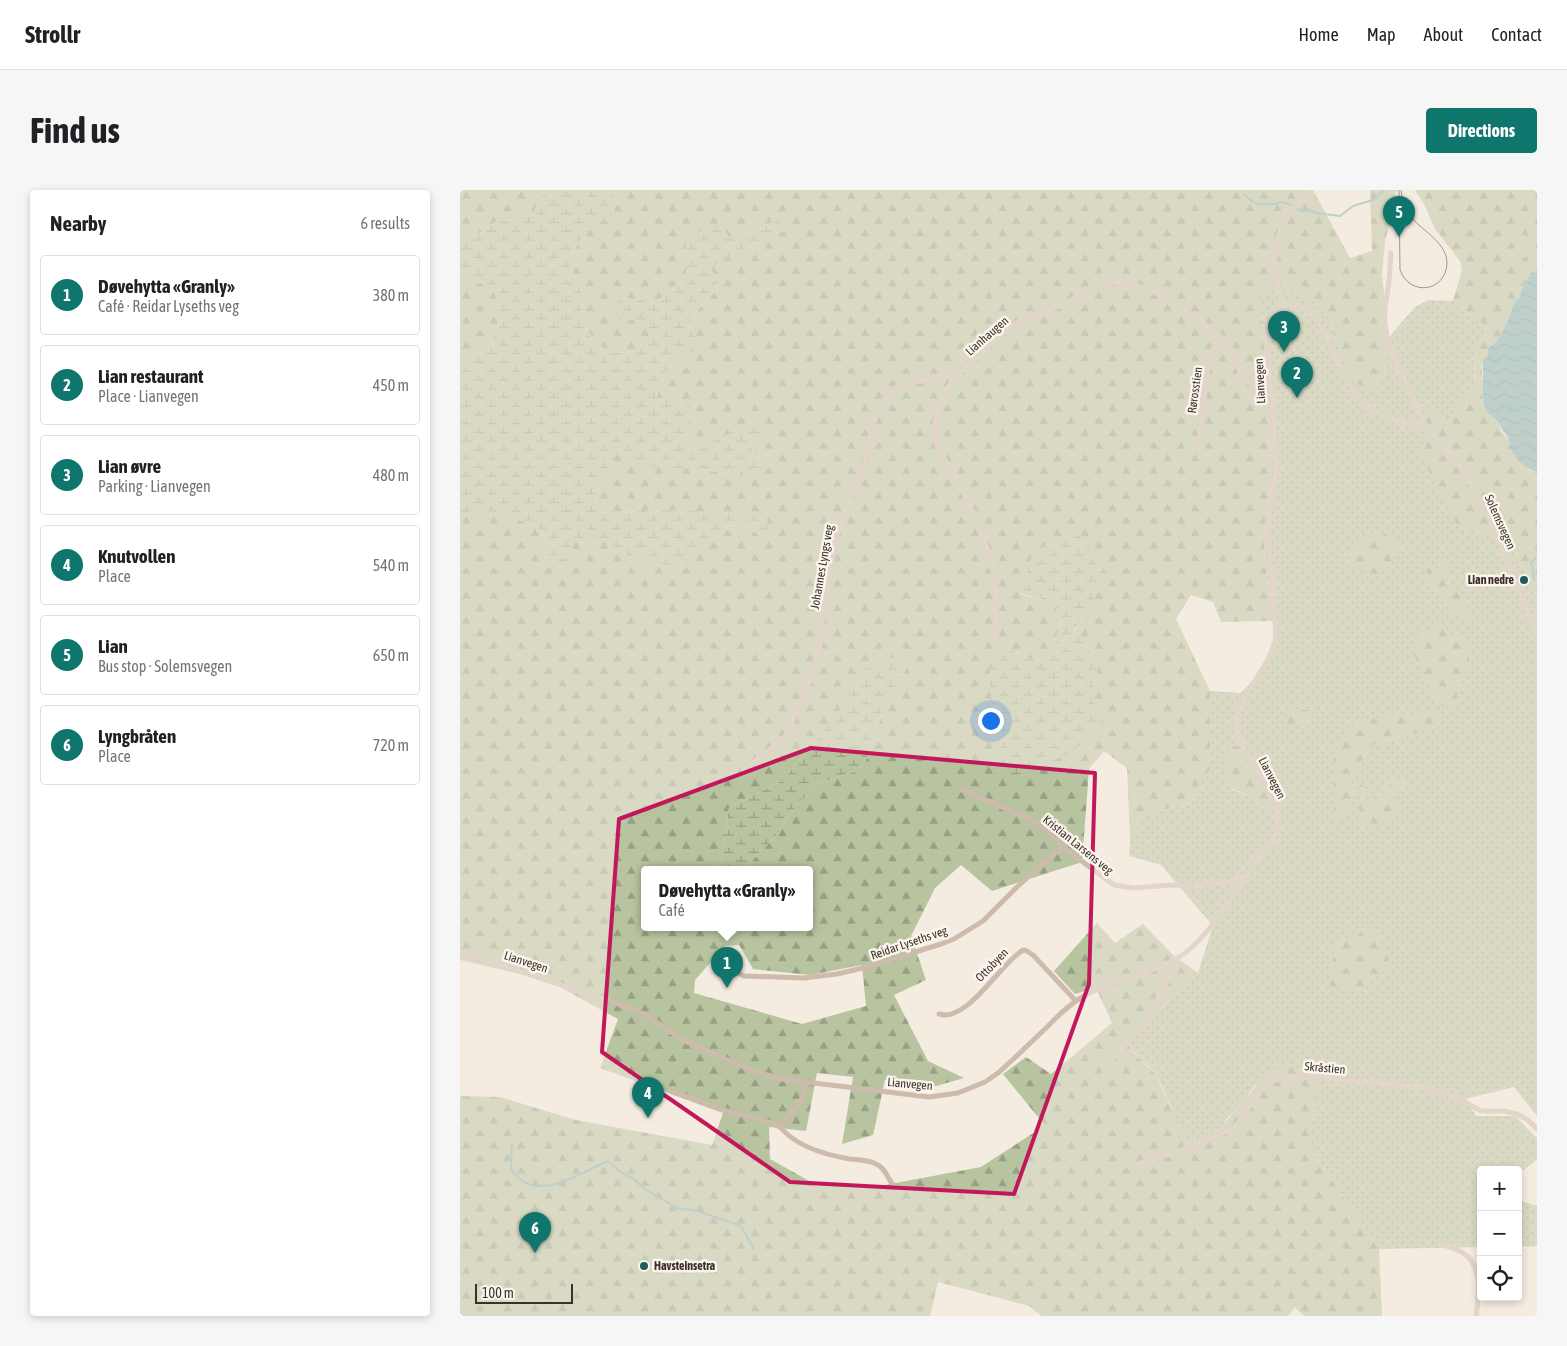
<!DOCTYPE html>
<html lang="en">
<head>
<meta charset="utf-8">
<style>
  :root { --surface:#fff; --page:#f6f6f6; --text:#202124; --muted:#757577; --line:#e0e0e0; --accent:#0f766e }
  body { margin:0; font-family:"Asap Condensed",sans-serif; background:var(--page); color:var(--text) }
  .controls { position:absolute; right:15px; bottom:15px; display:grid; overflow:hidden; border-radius:5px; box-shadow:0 2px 8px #0003 }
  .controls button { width:45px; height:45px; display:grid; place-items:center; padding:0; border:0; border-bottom:1px solid var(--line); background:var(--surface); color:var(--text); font:25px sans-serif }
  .scale { position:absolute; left:15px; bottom:12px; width:98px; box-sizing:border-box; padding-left:5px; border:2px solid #3b302b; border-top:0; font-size:14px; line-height:18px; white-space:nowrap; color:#3b302b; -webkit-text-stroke:4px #fbf5ee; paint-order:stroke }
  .you { position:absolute; left:530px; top:530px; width:18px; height:18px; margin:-12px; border:4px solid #fff; border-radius:50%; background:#1a73e8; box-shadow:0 0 0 8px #1a73e833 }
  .badge { display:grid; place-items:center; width:32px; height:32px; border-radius:50%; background:var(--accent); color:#fff; font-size:16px; font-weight:700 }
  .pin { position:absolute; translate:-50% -41px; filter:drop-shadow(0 1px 2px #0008) }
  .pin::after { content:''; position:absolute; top:26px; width:18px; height:15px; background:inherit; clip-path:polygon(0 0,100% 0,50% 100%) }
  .popup { position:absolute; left:181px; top:676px; width:172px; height:65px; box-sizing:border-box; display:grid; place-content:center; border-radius:5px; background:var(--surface); filter:drop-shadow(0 1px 4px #0005); font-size:16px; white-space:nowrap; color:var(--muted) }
  .popup b { font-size:19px; color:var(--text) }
  .popup::after { content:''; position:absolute; left:50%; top:100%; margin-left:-10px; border:10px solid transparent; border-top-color:var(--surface) }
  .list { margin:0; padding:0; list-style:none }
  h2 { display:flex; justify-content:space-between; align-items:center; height:65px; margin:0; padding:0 20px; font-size:21px }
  h2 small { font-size:16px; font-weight:400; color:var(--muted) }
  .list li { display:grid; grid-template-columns:32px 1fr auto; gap:15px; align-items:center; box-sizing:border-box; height:80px; margin:0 10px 10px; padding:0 10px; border:1px solid var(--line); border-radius:5px }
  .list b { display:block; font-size:19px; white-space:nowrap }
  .list p { margin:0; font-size:16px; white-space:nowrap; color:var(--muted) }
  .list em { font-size:16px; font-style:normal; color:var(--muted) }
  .icon { flex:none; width:28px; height:28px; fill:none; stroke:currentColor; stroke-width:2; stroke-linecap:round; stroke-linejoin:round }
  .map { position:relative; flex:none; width:1077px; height:1126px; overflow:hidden; border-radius:5px }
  header { display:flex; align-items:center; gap:30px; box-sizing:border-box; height:70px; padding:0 25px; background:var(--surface); border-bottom:1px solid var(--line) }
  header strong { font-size:24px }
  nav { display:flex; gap:28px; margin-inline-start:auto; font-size:18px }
  .intro { display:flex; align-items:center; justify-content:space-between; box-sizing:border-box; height:120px; padding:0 30px }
  h1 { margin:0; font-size:35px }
  .button { padding:12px 22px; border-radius:5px; background:var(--accent); color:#fff; font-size:18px; font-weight:700 }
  main { display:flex; gap:30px; padding:0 30px }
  aside { flex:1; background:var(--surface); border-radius:5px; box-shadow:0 2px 8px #0003 }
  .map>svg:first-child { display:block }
  .grass { fill:url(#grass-dots); fill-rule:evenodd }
  .forest { fill:url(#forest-firs); fill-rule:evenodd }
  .wetland { fill:url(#wetland-marsh) }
  .pitch { fill:#b8c4a0 }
  .water { fill:url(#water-waves) }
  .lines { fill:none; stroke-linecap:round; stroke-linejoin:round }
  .stream { stroke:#7fb0b2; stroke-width:2 }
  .street { stroke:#cdbbac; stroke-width:5 }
  .tram { stroke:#3b302b; stroke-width:1 }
  .marked { fill:none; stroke:#c2185b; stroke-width:4; stroke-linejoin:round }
  .poi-dot { fill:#1f5a5e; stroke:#fbf5ee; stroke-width:2 }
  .labels { text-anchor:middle; stroke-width:5; stroke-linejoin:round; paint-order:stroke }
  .street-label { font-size:12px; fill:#3b302b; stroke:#fbf5ee }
  .poi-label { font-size:12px; font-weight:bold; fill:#3b302b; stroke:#fbf5ee; text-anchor:end }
</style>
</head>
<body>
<header>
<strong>Strollr</strong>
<nav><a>Home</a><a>Map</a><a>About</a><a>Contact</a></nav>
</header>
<div class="intro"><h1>Find us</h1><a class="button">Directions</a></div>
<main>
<aside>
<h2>Nearby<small>6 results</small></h2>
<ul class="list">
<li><span class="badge">1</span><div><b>Døvehytta «Granly»</b><p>Café · Reidar Lyseths veg</p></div><em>380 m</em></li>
<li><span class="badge">2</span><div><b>Lian restaurant</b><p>Place · Lianvegen</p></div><em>450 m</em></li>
<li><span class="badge">3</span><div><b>Lian øvre</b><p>Parking · Lianvegen</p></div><em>480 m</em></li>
<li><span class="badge">4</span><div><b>Knutvollen</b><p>Place</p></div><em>540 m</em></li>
<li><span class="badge">5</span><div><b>Lian</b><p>Bus stop · Solemsvegen</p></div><em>650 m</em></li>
<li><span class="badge">6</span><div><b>Lyngbråten</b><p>Place</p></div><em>720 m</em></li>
</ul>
</aside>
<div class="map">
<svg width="1077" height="1126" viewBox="0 0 1077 1126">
  <defs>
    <pattern id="grass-dots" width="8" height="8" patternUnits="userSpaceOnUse" patternTransform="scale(1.25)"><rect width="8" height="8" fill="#b8c4a0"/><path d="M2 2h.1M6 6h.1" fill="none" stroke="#97a083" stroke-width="1.8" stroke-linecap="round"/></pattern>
    <pattern id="forest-firs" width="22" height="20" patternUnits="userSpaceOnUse" patternTransform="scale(1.25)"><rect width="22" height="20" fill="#b8c4a0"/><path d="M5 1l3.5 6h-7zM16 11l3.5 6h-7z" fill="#97a083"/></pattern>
    <pattern id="wetland-marsh" width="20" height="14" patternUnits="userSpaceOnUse" patternTransform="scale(1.25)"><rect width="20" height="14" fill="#b8c4a0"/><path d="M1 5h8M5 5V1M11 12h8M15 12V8" fill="none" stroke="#97a083"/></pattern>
    <pattern id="water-waves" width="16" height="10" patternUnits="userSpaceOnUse" patternTransform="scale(1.25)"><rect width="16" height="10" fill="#7fb0b2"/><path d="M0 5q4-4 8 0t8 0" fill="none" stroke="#699091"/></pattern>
  </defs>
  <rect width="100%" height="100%" fill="#f4ebe1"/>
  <g class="grass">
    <path d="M809,95L851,109L870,129L880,161L896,192L925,187L924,175L929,147L955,117L968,110L993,111L1027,137L1014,165L1015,198L1001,204L993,227L988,232L977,219L999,338L1046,349L1073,393L1077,409V926L1054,897L1005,909L1016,926H1055L1077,948V969L1060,983L1058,1005V980H1021V1057L919,1059L849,957L858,882L841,880L795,895L784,911L767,928L762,939L734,952H727C715,931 709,906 696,885C687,872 672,867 669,849L738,783L753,736L701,675L669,666L670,648L685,624L731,613L749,579L750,501L781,503L799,484L813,452V431L805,373L804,348L811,277L801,106ZM968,377L975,381L978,379L989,392L985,396L988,402H990L992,424C988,416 981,410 980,402L970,396L966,389L968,386ZM1009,453V478C999,487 997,500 996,513L986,518ZM978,537L913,555L904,567L891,590C897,609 892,618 874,626V563ZM934,589V612L901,635L904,611L906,612L923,603ZM771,599H804L800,619L793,608ZM895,749L869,784L878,752Z"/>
    <polygon points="1058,1010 1077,1016 1077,1056 1058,1057"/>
  </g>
  <g class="forest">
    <polygon points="0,0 85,0 73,24 34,33 14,47 0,53"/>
    <path d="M152,0H853L890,68L912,61L910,0H939L935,3L934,17L925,51L922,85L929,147L924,175L925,187L918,197L905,200L896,192L880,161L870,129L851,109L809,95L801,106L811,277L804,348L805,373L813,431L761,432L753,412L731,405L716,429L750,501V579L731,613L686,624L670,648L667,578L644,561L629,579L622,672L532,701L501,675L475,698L451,746L466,790L434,805L468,871L504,888L476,896L425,890L413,945L382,954L393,887L357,883L346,941L309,937L310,969L351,992L409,998L521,977L578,940L583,933L543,884L566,867L591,884L652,833L636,798L615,804L594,781L637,733L655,753L683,734L713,765L738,783L669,849L673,862L696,885L727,952H734L762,939C767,928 775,921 783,912C795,899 805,879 824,877C831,876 850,881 859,882L849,957L919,1059L922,1126H844L835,1117L828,1126H582L569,1116L478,1092L470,1126H0V906L40,907L116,930L252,955L263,923L140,878L158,829L87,790L0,770V326L14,320L44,323L80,339L85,351L84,363L115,352L144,351L178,371L222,380L263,337L283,334L307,350L310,337L213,320L154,322L134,307L161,255L239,279L286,287L313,273L293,265L292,258L300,249V239L292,232L242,258L224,251L236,218L216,211L198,208L195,195L219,166L239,150L230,140L228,130L256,101L257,92L251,79L274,63L325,40L316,31L277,48H269L225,58L228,73L225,88L198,111L162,108L161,130H179L188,134L191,143L187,157C176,161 165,163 153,162C141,161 122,137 121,126C120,118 124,107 121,99C117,87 111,83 108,68L130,38L152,26L157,13ZM648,381L631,414L614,442L639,473L632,502L641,533L534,577L541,557L547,458L576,472L590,466L601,432L594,413L560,404ZM447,477L423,520L406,570L396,581L358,594L335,617L315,647L284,679H350V737H184V679H256L261,673L269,618L323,590L384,515L403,480ZM279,755L293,779L350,785L402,775L406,816L342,834L234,803L235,790L265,756Z"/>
    <path d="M955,0H1077V83L1071,82L1061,101L1060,107L1055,111L1047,133L1037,151L1028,158V166L1021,176C1028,202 1012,213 1039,232L1041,241L1049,250L1050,257L1070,281L1077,282V409L1073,393L1046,349L999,338L961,266L966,219H977L988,231L993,227L1001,204L1015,198L1014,165L1027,137L993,111L1002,80L1000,71L975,39L964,14Z"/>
    <path d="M0,88C8,91 16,91 24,94C36,98 38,115 42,126L27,160L0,169Z"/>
    <polygon points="905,343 922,343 935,349 939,362 925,380 916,387 895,377 887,364"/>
    <path d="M978,372C987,373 989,378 992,386L985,396L988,402H990L992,399H998L1003,405L1009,427L1006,430L992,424C988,416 981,410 980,402L970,396L966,389L968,386L966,378L968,377L975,380L978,379Z"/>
    <path d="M979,436L1009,453V478C999,487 997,500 996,513L986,518L976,513L952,460L960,443Z"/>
    <polygon points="850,516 854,517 854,522 848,526 849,531 848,536 845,536 841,534 833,538 825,535 828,525 833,519 846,520"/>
    <polygon points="973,521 982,531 978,537 913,555 904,567 891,590 895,602 893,610 885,621 884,630 878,632 874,626 874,562 893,538 911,529"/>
    <polygon points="768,554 780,557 804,599 812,620 800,619 793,608 771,598 767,588"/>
    <polygon points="934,589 945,591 945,598 934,602 934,612 939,616 939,624 914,637 901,635 899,628 900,595 905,595 904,611 906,612 923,603"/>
    <polygon points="906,736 917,742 931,776 899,801 870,796 869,784 878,751 895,749"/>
  </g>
  <g class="wetland">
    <path d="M85,0H152L157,13L152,26L130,38L108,68C111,83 117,87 121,99C124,107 120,118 121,126C123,139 137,155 149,161C158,165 178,160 187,157L191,143L188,134L179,130H161L153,123L155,113L162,108L198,111L225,88L228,73L225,58L228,45L258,37L265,40L269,48H277L316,31L325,34V40L274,63L251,79L257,92L256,101L228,130L230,140L239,150L234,162L219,166L195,195L198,208L216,211L236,218L224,251L242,257L292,232L300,238V249L292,258L293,265L313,273L305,282L286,287L239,279L172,276L161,256L134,307L154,322L213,320L305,326L310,337L307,351L283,334L263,337L222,380L178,371L144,351L115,352L109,370L94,368L84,363L85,351L80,339L44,323L14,320L0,326V169L27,160L42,126C38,115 36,98 24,94C16,91 8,91 0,88V53L14,47L34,33L72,24Z"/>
    <polygon points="615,341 641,367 648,381 631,414 614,441 639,473 632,502 641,533 613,562 556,586 537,589 534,577 541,557 532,520 529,472 547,458 576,472 590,466 601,432 594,413 560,403 574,361"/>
    <polygon points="434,467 447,477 423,520 406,570 396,581 358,594 335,617 315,647 284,679 256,679 261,673 269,618 323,590 384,515 403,480"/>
  </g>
  <polygon class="pitch" points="1061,44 1074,50 1065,68 1053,62"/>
  <path class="water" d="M1071,82L1077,83V282C1066,280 1055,268 1050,258C1049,255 1050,252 1049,250C1046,242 1042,243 1039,232C1019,218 1023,210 1023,188C1024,180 1021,177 1024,169L1028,166V158L1037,151L1047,133L1055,111L1060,107L1061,101Z"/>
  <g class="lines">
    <g class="stream">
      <polyline points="784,5 796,14 815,14 822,12 832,15"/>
      <polyline points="837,19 843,22 848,19 856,23 880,26 893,16 913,10 924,0"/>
      <polyline points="1074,390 1071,372 1077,368"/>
      <polyline points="1077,397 1077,398"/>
      <path d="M52,955L51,979C55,983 58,988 62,991C88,1007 124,981 148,971L162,983L174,989L183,998L217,1018L238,1021L281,1036L294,1059"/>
    </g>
    <g class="street">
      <path d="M931,63C930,73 930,82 929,91C926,114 921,132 928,155L966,237L991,262L1019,308L1034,339L1077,446"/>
      <path d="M823,116C818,102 814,78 815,63C816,41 834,14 850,0"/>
      <polyline points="738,259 748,175 758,145"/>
      <path d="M535,454C535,435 537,415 535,396C530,347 502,299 478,258C468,229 484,195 506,177C523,163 537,146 555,134C567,126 583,123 597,117C617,108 640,90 663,93C687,95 709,110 728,123C741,133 760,142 769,156C785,178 772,198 810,194"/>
      <polyline points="283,580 317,554 325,547 348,497 360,457 363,421 375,353 381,329 396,296 408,262 412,236 419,221 429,205 439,195 497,184"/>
      <polyline points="503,600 578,633 612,664 654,695 674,698 711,695 734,696 766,692 785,687"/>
      <path d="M0,762L171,818L192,829L223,850L249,862L293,881L321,889L469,907L498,903L525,892L538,883C554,869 569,854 585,839C595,829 606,817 619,809C649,790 685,786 716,769C745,753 772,706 791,679C800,666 814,653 817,638C824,597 779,572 777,534C776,504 812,479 816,445L808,347L810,317L816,280L807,144C809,133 812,120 824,116C834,112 844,116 852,123C860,131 864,142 869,152C879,174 888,198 906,215C921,229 946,233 966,237"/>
      <polyline points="273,775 276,782 284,786 344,788 377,784 407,777 481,754 494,749 523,731 557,697 604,655"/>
      <path d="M479,824C507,833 540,774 563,760L567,761L573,765L616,811"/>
      <polyline points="651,870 689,831 701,801 715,778 717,774 716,768"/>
      <path d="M347,892L344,906L320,937C336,956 366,965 390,969C398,970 409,970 416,974C427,978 428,993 438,1000"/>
      <path d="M212,902C230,906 246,915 264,920C283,926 302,927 320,937"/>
      <polyline points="671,978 677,974 736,956 771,939 780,931 793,910 802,897 821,887 849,887 957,897 994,906 1021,921 1044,921 1057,924 1068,930 1077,939"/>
      <path d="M980,1054C987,1056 996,1059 1003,1063C1023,1075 1019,1106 1016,1126"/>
    </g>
    <path class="tram" d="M939,0L940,80C950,107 986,102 987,73C987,51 958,39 947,22C943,15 942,8 941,0"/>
  </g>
  <path d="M0 0H1077V1126H0ZM351,558L635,583L629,794L554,1004L330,992L142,862L159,629Z" fill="#f4ebe1" fill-opacity=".55" fill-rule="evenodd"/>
  <path class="marked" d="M351,558L635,583L629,794L554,1004L330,992L142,862L159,629Z"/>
  <g class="poi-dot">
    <circle cx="1064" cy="390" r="5"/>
    <circle cx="184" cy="1076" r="5"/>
  </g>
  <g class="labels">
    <g class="street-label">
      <text transform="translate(527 146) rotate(-41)" y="4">Lianhaugen</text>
      <text transform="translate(800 191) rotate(-93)" y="4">Lianvegen</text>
      <text transform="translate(735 200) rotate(-82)" y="4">Rørosstien</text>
      <text transform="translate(1040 332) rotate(66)" y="4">Solemsvegen</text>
      <text transform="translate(362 377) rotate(-80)" y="4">Johannes Lyngs veg</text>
      <text transform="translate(812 588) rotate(63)" y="4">Lianvegen</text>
      <text transform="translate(618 655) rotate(39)" y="4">Kristian Larsens veg</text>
      <text transform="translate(449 753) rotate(-19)" y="4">Reidar Lyseths veg</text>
      <text transform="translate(66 772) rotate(18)" y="4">Lianvegen</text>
      <text transform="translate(532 775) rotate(-46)" y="4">Ottobyen</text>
      <text transform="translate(865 878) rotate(5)" y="4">Skråstien</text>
      <text transform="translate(450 894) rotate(5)" y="4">Lianvegen</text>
    </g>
    <g class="poi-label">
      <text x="1054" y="394">Lian nedre</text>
      <text x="194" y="1080" text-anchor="start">Havsteinsetra</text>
    </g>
  </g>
</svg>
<div class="controls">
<button>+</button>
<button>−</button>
<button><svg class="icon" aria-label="locate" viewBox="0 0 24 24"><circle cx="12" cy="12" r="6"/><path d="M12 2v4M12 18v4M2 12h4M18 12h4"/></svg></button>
</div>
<div class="scale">100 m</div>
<div class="you"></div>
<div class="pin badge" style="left:267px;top:798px">1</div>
<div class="popup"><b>Døvehytta «Granly»</b>Café</div>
<div class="pin badge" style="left:837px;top:208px">2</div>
<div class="pin badge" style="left:824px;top:162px">3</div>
<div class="pin badge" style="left:188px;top:928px">4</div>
<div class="pin badge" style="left:939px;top:47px">5</div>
<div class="pin badge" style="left:75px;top:1063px">6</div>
</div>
</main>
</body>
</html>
